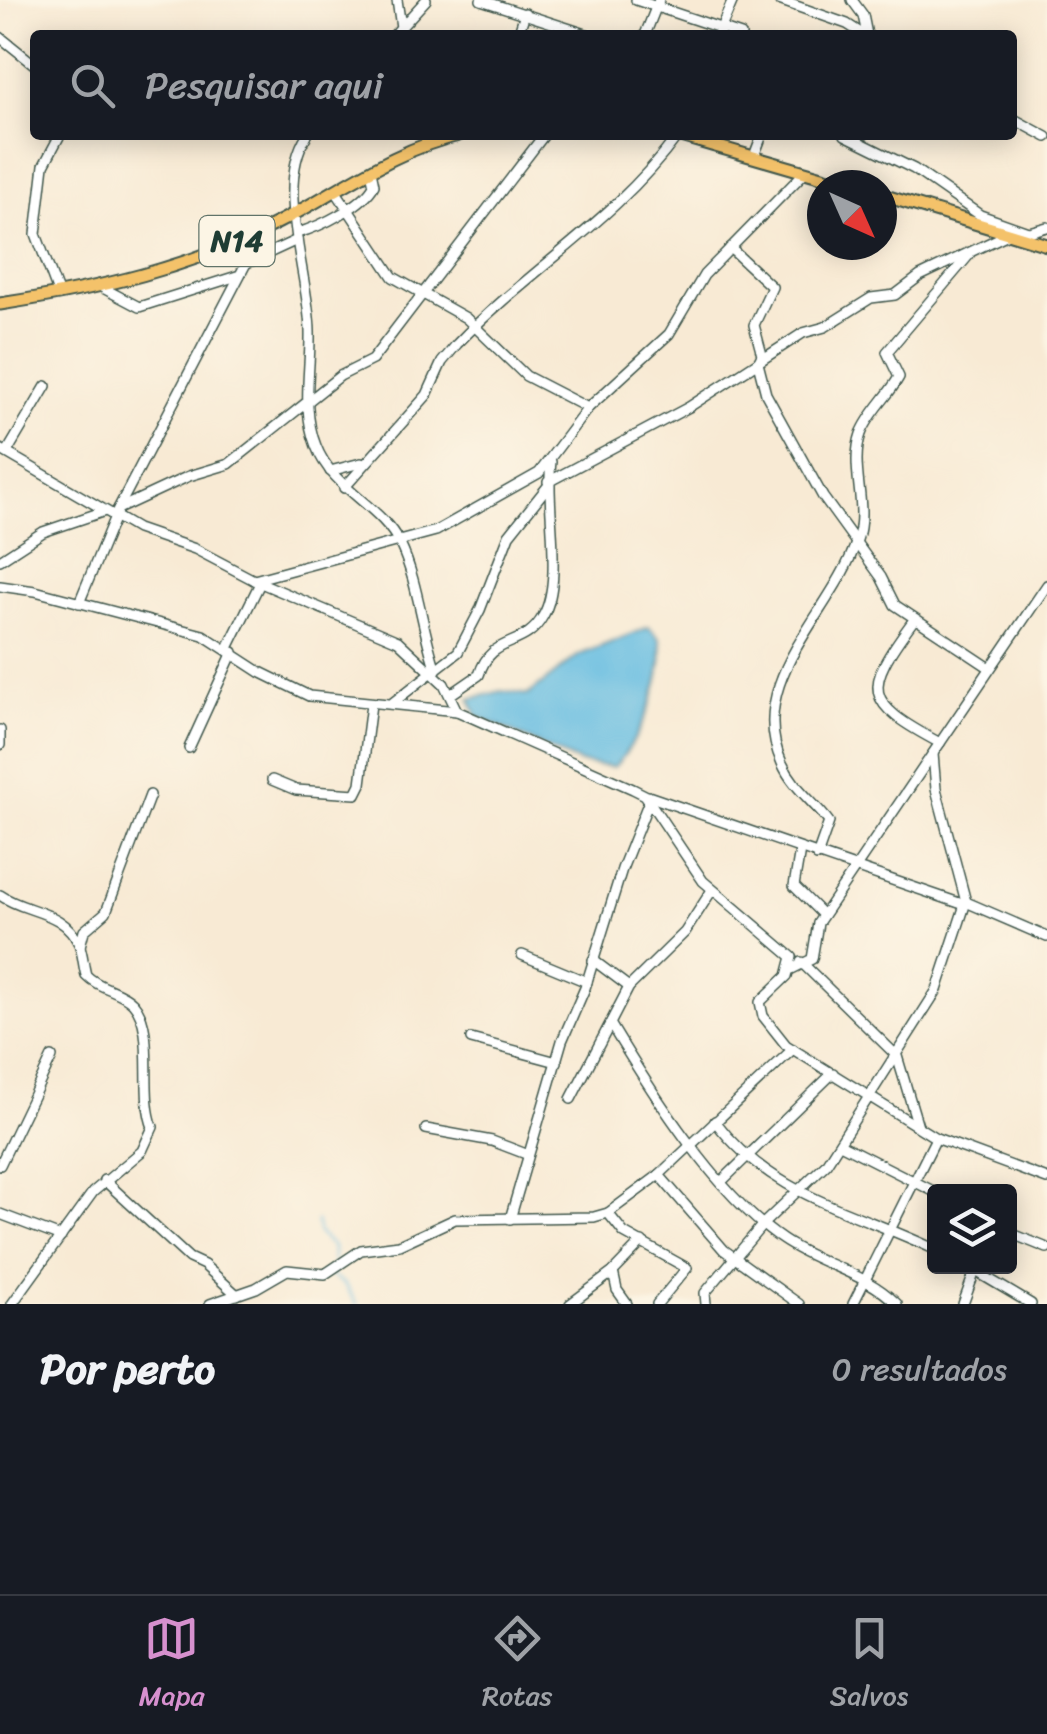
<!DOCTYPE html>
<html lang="pt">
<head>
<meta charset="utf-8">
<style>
  :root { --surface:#171b24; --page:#242831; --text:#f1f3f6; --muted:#9ea1a6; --line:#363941; --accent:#d690ce }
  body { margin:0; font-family:Sriracha,sans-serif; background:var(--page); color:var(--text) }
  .controls { position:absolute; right:30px; bottom:30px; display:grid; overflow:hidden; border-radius:10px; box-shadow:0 5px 25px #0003 }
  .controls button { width:90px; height:90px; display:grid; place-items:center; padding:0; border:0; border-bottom:2px solid var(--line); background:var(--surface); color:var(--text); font:50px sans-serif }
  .compass { position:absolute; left:807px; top:170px; width:90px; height:90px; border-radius:50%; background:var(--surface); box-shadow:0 5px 25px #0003; rotate:135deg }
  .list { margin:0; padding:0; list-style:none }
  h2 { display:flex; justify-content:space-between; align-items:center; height:130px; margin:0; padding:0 40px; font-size:42px }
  h2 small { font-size:32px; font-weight:400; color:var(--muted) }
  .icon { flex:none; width:55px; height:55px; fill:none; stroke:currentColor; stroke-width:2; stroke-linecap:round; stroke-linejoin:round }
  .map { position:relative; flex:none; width:1047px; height:1304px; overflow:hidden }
  .search { position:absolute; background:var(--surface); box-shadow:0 5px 25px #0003; left:30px; right:30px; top:30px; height:110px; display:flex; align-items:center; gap:25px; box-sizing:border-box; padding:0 35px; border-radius:10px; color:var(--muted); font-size:38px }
  .sheet { height:290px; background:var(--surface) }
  nav { display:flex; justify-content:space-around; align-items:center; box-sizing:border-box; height:140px; border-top:2px solid var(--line); background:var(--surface); font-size:28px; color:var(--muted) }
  nav a { display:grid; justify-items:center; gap:5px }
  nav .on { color:var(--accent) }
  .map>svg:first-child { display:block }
  .water { fill:#63bce1; stroke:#417c8a; stroke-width:2.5 }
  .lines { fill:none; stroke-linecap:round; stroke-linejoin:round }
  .stream { stroke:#63bce1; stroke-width:2.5 }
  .minor-casing { stroke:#40574c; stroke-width:12 }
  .major-casing { stroke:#40574c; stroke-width:15 }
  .minor { stroke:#fff; stroke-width:9 }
  .major { stroke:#f4c26a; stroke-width:11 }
  .labels { text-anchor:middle; stroke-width:8; stroke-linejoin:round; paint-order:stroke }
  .shield { fill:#fcf5e5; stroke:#617469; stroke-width:2.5 }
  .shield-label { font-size:30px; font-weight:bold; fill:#1f3d34 }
</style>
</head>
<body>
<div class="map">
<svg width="1047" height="1304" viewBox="0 0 1047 1304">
  <rect width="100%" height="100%" fill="#fcf5e5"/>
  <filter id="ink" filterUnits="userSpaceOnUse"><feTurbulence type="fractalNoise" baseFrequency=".01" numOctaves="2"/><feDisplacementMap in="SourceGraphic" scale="20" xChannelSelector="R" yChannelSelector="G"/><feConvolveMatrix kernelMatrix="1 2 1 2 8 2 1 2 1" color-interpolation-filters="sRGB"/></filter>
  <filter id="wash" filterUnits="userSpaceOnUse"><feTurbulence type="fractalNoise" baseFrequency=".0048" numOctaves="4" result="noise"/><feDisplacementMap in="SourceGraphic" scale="40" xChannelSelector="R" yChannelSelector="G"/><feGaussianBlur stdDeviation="2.25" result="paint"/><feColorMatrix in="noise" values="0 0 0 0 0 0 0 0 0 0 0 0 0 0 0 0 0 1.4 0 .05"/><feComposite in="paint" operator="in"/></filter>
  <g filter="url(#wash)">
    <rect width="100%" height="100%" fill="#f8ead4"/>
    <path class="water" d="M649,627L660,639C668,675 639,741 614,767L580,763L477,716L470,699L501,691L528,695L579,655Z"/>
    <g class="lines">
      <g class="stream">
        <polyline points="316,1221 319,1234 333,1247 333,1263"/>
        <polyline points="329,1274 345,1285 357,1304"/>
      </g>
    </g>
  </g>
  <g filter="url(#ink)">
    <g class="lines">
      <defs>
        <g id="minor">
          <polyline points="397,0 401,27"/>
          <polyline points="481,0 589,35"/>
          <polyline points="636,0 741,35"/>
          <polyline points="779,0 847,24 864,35"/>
          <polyline points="852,0 863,15 867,35"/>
          <polyline points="394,35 426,0"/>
          <polyline points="518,35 525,13"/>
          <polyline points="645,35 659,0"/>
          <polyline points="718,35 733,0"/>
          <polyline points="0,37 35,65"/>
          <polyline points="1012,118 1047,137"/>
          <path d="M307,135C274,185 309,276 310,331C311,370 301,408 316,446C332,489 381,505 400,544C418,581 422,630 436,670"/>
          <polyline points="845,135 914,169 980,215 1028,232"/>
          <polyline points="754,156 762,135"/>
          <polyline points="335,190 393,277 466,318 526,376 588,408"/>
          <path d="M297,233C320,227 364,205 374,185L371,171"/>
          <polyline points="1025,233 1047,227"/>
          <polyline points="730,248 772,287 754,325 762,355 758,363 766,394 823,497 881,577 895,605 990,668"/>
          <polyline points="245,264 297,240"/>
          <polyline points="103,288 139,307 237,276"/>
          <polyline points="59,295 36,234 44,165 60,135"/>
          <polyline points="0,449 137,529 195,549 254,580 398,641 444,684 457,711"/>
          <polyline points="7,452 46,386"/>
          <polyline points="330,471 361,463"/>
          <polyline points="548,482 689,407 803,333 825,327 871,298 895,295 920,276 1010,233"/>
          <path d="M344,488L427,395L442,362L457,344C528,270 617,219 678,135"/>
          <polyline points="118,509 189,476 229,464 340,376 372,360 544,135"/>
          <polyline points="0,560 43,532 105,511"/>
          <polyline points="254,580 436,531 539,473 588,408 669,334 704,275 805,172"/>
          <polyline points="0,586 35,591 203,635 260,672 309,696 457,711 633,789 645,795 703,881 792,957 787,976 760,1002 763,1016 786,1045 891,1110 936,1138 1047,1179"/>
          <polyline points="79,603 118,509 264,229"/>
          <path d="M913,621C862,690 863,702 940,743"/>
          <polyline points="228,648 260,583"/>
          <path d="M450,695L479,675C492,633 524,651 543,616C564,580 545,505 551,462"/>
          <polyline points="391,704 458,652 480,610 509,535 548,486"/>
          <polyline points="0,730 0,745"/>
          <polyline points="189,748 233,652"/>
          <polyline points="272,780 296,790 356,794 361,784 371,704"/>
          <polyline points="648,796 965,905"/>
          <polyline points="800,850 794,886 823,915"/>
          <path d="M817,856L829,822C814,802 793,788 782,763C744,680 834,612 857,540C869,505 849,468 861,434C869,413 888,397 899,377L887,352L969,255"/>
          <path d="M0,895C27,914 63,909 79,944C83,953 83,965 86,975C99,989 121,990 133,1003C157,1030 139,1092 153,1127L142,1151L93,1192L12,1304"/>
          <polyline points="966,902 1047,937"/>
          <polyline points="80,946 84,931 106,912 150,795"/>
          <polyline points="522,955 587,982"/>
          <polyline points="593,960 629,987"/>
          <polyline points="801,962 897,1056 918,1126"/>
          <polyline points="792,969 812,959 818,923 1047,585"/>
          <path d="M611,1025C652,1093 717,1196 783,1240C820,1265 865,1272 897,1304"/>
          <polyline points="471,1039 557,1062"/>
          <polyline points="571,1099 629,987 685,932 712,890"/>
          <path d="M715,1121C771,1196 855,1211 934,1249"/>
          <polyline points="426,1129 492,1141 526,1154"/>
          <polyline points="840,1144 935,1192"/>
          <polyline points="0,1165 52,1057"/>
          <polyline points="659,1175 724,1250 799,1304"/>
          <polyline points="104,1180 189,1258 204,1265 237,1295"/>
          <polyline points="722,1181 833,1073"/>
          <polyline points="608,1213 624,1233 687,1268 657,1304"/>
          <polyline points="0,1214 61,1237"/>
          <polyline points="510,1219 562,1041 585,988 622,869 649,801"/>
          <polyline points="1010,1233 1047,1248"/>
          <polyline points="967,1266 1031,1304"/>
          <polyline points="613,1272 617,1290 627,1304"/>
          <polyline points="210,1304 256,1288 287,1270 325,1274 361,1250 399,1245 455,1219 594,1217 608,1213 659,1175 793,1049"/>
          <polyline points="570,1304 613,1272 642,1242"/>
          <polyline points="706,1304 705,1293 764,1223 826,1164 937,990 966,902 936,789 933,754"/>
          <polyline points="853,1304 936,1138"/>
          <polyline points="963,1304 975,1271"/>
        </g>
        <g id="major">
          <polyline points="677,135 850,185"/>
          <polyline points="882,195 1047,245"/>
          <path d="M0,304C98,289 191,268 279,222C338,192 394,149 459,135"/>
        </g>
      </defs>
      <use href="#minor" class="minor-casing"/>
      <use href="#major" class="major-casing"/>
      <use href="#minor" class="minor"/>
      <use href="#major" class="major"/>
    </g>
  </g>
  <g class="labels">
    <rect class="shield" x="199.5" y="216" width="75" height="50" rx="8"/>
    <g class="shield-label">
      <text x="237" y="251">N14</text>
    </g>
  </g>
</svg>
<div class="controls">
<button><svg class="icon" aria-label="layers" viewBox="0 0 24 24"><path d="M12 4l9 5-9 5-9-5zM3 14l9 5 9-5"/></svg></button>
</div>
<svg class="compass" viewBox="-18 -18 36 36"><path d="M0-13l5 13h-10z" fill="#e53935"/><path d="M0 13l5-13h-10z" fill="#9ea1a6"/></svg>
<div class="search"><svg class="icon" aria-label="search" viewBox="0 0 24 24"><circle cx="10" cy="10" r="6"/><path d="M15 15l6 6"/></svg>Pesquisar aqui</div>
</div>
<section class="sheet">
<h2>Por perto<small>0 resultados</small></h2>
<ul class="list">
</ul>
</section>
<nav>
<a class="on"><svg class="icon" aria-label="map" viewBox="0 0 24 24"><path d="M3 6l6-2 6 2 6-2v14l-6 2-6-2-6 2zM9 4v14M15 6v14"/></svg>Mapa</a>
<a><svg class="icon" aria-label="directions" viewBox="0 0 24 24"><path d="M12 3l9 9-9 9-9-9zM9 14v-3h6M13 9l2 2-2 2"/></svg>Rotas</a>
<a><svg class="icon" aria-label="saved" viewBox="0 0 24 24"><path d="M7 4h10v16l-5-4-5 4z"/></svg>Salvos</a>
</nav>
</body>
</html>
